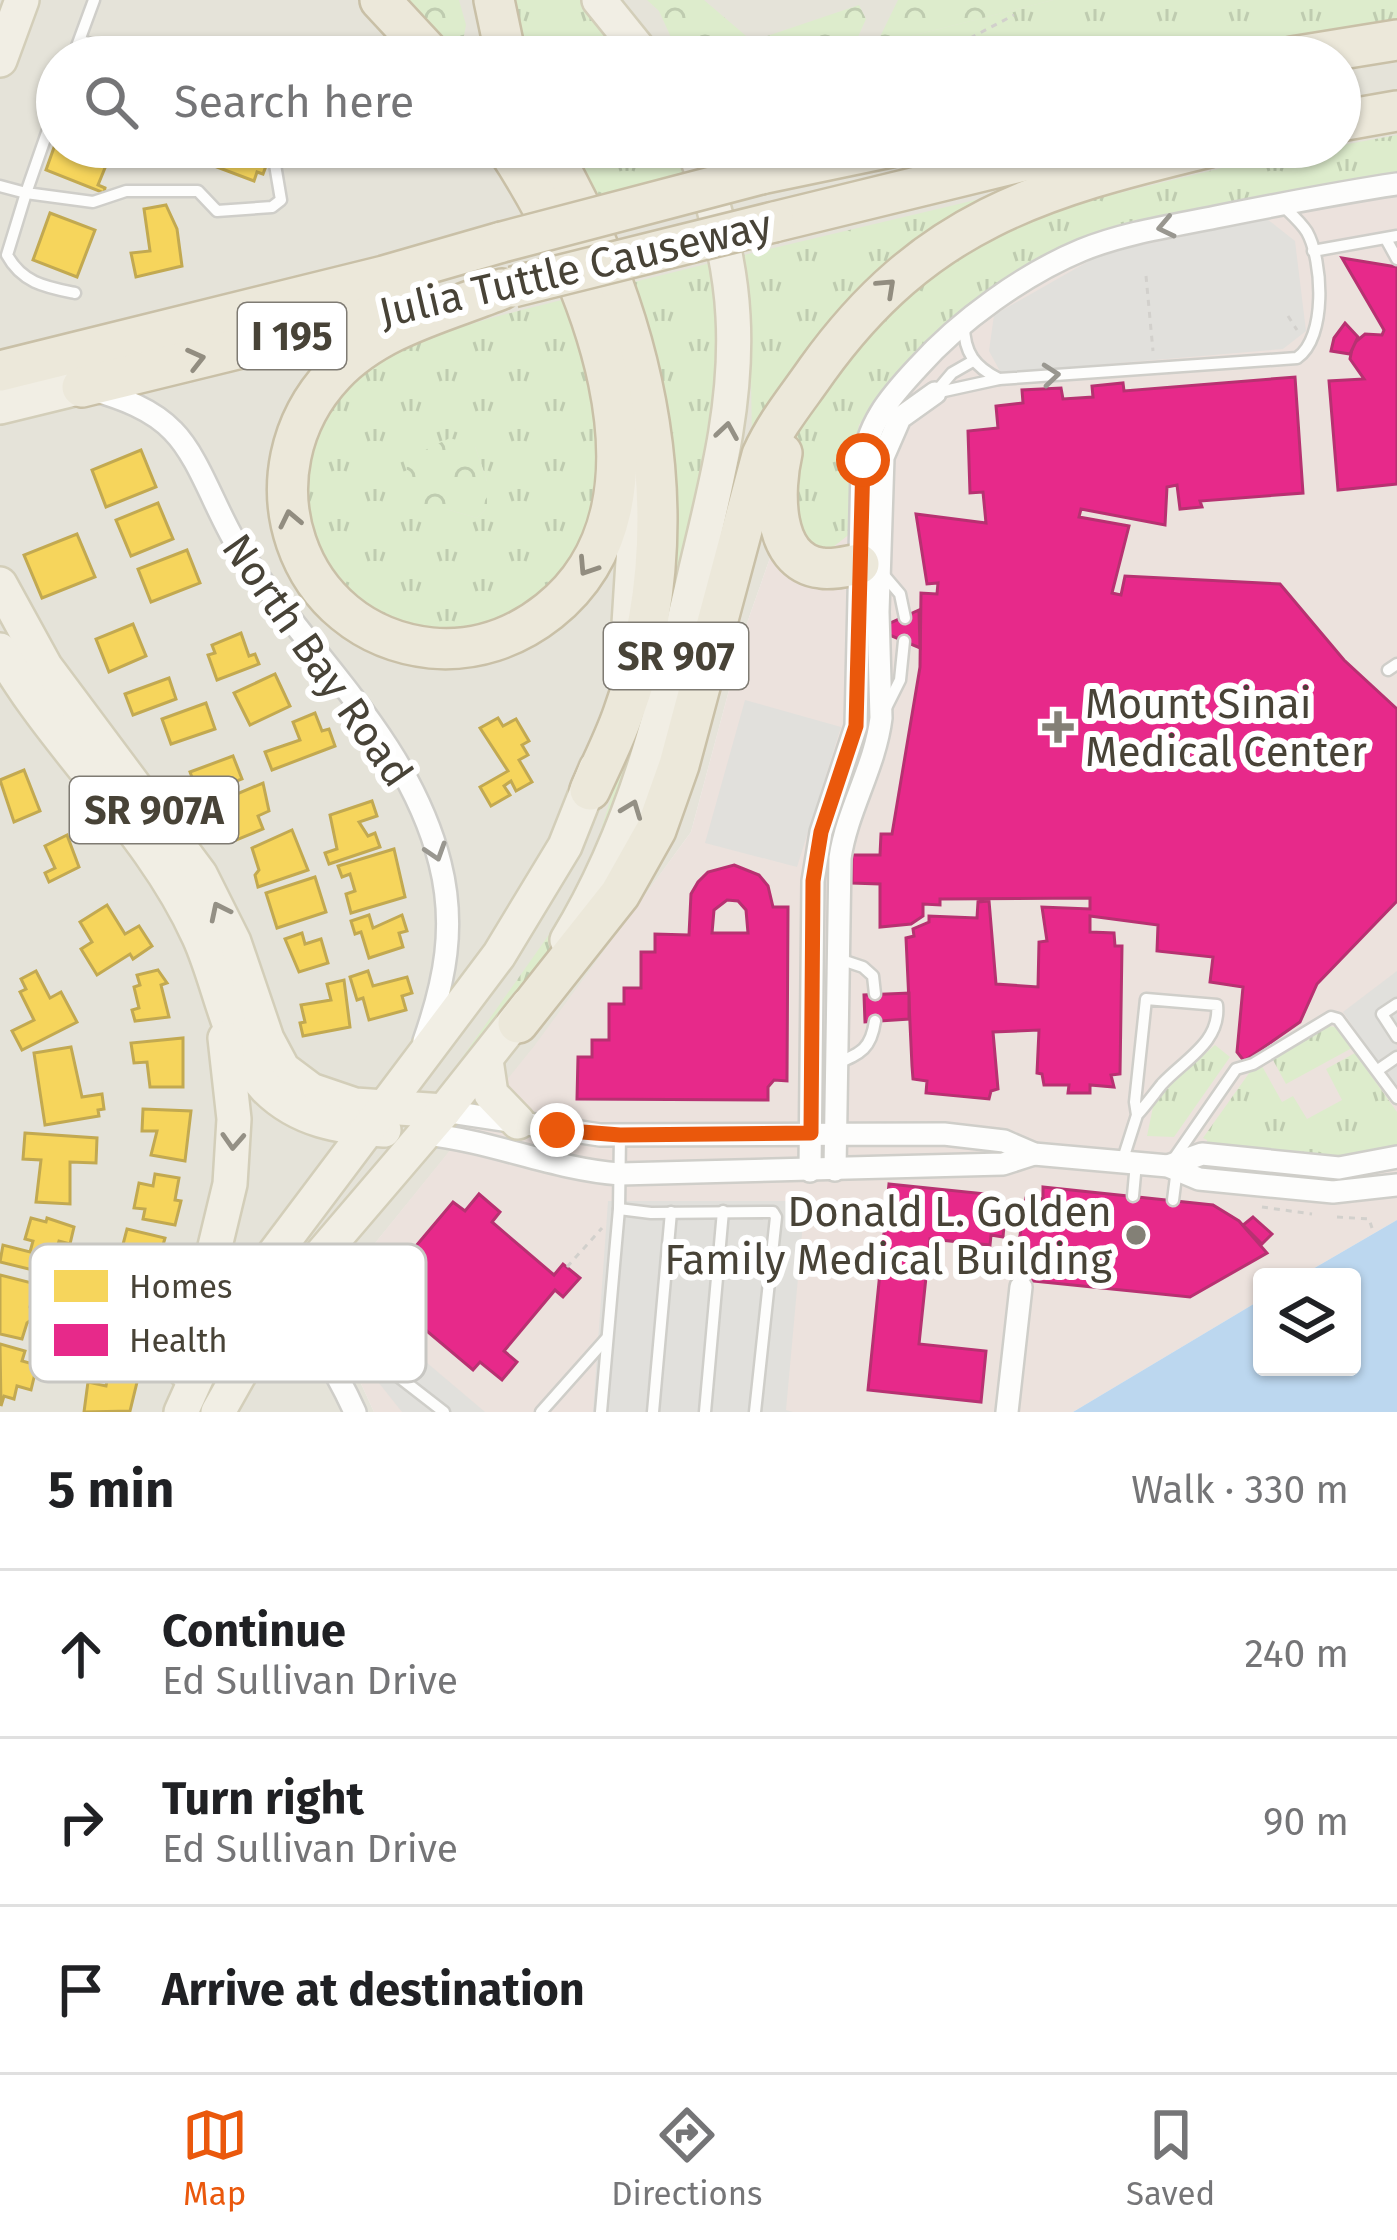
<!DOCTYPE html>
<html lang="en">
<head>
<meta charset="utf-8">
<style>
  :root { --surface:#fff; --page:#f2f2f2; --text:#202124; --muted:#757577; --line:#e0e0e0; --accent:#ea580c }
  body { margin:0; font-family:"Fira Sans",sans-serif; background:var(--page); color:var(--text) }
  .controls { position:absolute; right:36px; bottom:36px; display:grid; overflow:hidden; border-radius:12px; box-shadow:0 3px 9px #0004 }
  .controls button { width:108px; height:108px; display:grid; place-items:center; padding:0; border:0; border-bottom:3px solid var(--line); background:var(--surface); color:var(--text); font:60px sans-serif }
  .stop { position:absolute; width:36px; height:36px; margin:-27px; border:9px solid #ea580c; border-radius:50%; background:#fff }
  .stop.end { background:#ea580c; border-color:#fff; box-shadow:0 3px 12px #0008 }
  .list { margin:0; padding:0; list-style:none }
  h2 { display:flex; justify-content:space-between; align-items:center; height:156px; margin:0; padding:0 48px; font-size:51px }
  h2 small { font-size:39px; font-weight:400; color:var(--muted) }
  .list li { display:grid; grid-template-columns:78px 1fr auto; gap:36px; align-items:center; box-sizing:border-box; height:168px; padding:0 48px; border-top:3px solid var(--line) }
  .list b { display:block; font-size:45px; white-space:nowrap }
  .list p { margin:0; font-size:39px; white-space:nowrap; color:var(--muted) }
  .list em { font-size:39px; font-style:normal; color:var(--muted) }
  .icon { flex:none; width:66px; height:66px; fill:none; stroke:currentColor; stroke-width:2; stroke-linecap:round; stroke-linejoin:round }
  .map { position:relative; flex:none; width:1397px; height:1412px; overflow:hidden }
  .search { position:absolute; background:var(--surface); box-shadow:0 3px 9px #0004; left:36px; right:36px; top:36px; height:132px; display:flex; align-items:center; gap:30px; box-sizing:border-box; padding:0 42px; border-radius:66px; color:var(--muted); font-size:45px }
  .sheet { height:660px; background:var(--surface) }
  nav { display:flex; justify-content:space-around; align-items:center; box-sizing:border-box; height:168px; border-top:3px solid var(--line); background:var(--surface); font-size:33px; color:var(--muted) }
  nav a { display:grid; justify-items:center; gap:6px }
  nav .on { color:var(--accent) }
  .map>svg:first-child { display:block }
  .residential { fill:#e5e3d9; fill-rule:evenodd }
  .medical { fill:#ece2dd }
  .grass { fill:url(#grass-tufts); fill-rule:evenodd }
  .forest { fill:url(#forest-crowns) }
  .parking { fill:#e1e0dc }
  .water { fill:#bcd7ef }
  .homes { fill:#f6d55c; stroke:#c2a951; stroke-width:3 }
  .health { fill:#e7298a; stroke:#b73171; stroke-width:3; fill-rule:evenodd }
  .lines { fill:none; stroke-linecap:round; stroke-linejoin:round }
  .lane-casing { stroke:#cfcec9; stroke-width:15 }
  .street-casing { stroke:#cfcec9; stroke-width:26 }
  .primary-casing { stroke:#d3ceb9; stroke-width:38 }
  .highway-casing { stroke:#c9c0a7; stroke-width:44 }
  .path { stroke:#d2d0cc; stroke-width:3; stroke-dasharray:6 6; stroke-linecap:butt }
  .lane { stroke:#fdfdfc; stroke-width:10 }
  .street { stroke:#fdfdfc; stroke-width:21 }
  .primary { stroke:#f1eee4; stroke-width:33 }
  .highway { stroke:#ece8da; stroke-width:39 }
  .highway-bridge-casing { stroke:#c9c0a7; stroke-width:44; stroke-linecap:butt }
  .highway-bridge { stroke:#ece8da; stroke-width:39 }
  .oneway { stroke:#999790 }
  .oneway2 { stroke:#928d80 }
  .oneway3 { stroke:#949085 }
  .route { stroke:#ea580c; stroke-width:15 }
  .poi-dot { fill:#838076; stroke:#fff; stroke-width:4.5 }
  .labels { text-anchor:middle; stroke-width:12; stroke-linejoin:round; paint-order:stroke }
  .shield { fill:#fff; stroke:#7f7b73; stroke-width:3 }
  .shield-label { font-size:39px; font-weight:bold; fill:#484337 }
  .street-label { font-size:42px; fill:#484337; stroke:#fff }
  .poi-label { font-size:42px; fill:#484337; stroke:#fff; text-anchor:start }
  .key { fill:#fff; stroke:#c8c7c3; stroke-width:3 }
  .key-label { font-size:33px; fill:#484337 }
</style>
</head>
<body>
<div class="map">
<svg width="1397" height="1412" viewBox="0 0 1397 1412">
  <defs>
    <pattern id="grass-tufts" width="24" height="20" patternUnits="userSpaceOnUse" patternTransform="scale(3)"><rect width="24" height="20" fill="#ddeccc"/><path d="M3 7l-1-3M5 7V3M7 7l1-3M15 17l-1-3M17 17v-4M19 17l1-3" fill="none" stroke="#bfccb0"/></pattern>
    <pattern id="forest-crowns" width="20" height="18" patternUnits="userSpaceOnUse" patternTransform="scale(3)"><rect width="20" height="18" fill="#ddeccc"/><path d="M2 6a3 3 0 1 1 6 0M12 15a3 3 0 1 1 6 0" fill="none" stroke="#bfccb0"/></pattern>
  </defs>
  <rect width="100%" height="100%" fill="#f1f1ec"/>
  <path class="residential" d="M0,0H1397V158L810,445L747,623L691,832L536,1045L325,1305L374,1412H0ZM57,57H1340V147H57Z"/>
  <polygon class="medical" points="1397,158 1397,1220 1299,1277 1262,1277 1262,1299 1073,1412 374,1412 325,1305 535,1045 691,832 747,623 810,445 1021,238"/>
  <g class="grass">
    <polygon points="512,0 587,0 635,57 524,57"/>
    <polygon points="1053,0 1397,0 1397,20 1189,57 874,57 876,45"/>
    <polygon points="1397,135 1397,176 1049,255 967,307 901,367 859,425 851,469 851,533 828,551 804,547 785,468 799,426 820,391 893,310 956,251 1054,209 1234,165"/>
    <polygon points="568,147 688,147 698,175 599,201"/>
    <polygon points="1005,193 752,438 750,323 744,255"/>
    <polygon points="719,261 729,337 674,648 571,924 449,1082 447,1079 548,936 593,856 636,717 630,283"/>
    <path d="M574,297L607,472L571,574L492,632L404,630L338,588L301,512L308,439L342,390L384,355L387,359C444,327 511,313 574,297ZM475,446L487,481V508L477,518L446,509L406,508Z"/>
    <polygon points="1329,1026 1335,1027 1352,1048 1286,1084 1273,1060"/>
    <polygon points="1215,1045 1230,1057 1174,1137 1147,1136 1154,1102 1161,1092"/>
    <polygon points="1355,1053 1397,1112 1397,1150 1357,1161 1206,1148 1207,1140 1203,1138 1252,1069 1262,1066 1282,1102 1293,1096 1307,1119 1342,1100 1326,1069"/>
  </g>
  <g class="forest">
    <polygon points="396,0 459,0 466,25 462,46 446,54"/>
    <polygon points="647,0 704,0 752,41 859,5 866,19 849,57 680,57 659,11"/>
    <polygon points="898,0 1053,0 876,45"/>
    <polygon points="450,438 475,446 487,481 487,508 477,518 446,509 406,509 407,459"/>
  </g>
  <g class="parking">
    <polygon points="1267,219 1295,241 1306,331 1283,349 1001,373 989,351 994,315 1103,253"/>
    <polygon points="745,700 841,727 797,867 705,843"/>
    <polygon points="1397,971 1397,1089 1343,1012"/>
    <polygon points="608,1201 805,1201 786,1410 793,1412 593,1412"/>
    <polygon points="407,1346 485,1412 402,1412 375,1378"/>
  </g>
  <polygon class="water" points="1397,1220 1397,1412 1073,1412 1262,1299 1262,1367 1352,1367 1352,1277 1299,1277"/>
  <g class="homes">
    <polygon points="57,139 57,147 121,147 114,166 107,163 98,185 105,188 104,193 46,170"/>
    <polygon points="164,147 218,147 250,159 253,151 270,155 263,174 257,172 254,181"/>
    <polygon points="166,205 177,229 182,266 136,277 131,253 150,251 144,209"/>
    <polygon points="50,213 95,230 77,277 33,260"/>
    <polygon points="141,450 156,487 106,507 92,470"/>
    <polygon points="158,503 173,539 131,556 116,520"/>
    <polygon points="77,534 95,577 42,598 24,555"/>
    <polygon points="187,550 200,583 151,602 138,569"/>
    <polygon points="133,624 146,656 109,672 96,639"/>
    <polygon points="241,633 249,656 255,654 259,664 217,680 208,655 215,653 212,645"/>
    <polygon points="275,674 290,706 250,725 234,693"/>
    <polygon points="169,678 176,699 133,715 125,694"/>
    <polygon points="206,703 215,729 171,744 162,719"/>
    <polygon points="315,713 322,731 329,729 335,746 272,770 265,752 300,740 293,722"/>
    <polygon points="498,718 503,726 516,719 529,741 522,745 528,755 519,760 532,782 516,791 511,781 504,786 510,795 491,806 480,787 508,771 480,728"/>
    <polygon points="233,756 242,779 199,796 190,772"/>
    <polygon points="24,770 40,811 14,822 0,780"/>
    <polygon points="263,783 269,811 258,816 263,829 234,841 211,805"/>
    <polygon points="372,801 377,816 359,822 368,836 375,833 380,847 329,864 325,853 337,849 330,815"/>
    <polygon points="292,830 308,870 258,887 255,875 259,870 252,848"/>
    <polygon points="67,835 79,867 49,882 45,873 55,868 45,846"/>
    <polygon points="394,849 405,897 351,913 346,894 355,891 350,874 342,877 338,866"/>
    <polygon points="315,877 326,912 277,928 266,893"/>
    <polygon points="107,905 125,934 139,926 152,946 133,959 130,954 97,975 81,949 92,942 80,922"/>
    <polygon points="369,915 373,928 402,915 407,931 399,933 403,947 369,958 361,932 355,934 351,921"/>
    <polygon points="302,933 305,944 321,939 328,963 299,972 285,939"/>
    <polygon points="158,970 167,983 161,985 169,1017 135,1021 132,1010 139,1008 134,987 140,985 137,975"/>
    <polygon points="36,971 50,998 61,992 77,1022 22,1050 12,1031 34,1020 20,992 26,989 21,979"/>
    <polygon points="368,971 373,986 407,977 412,993 402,996 406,1010 369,1020 363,998 357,1000 350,977"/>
    <polygon points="344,980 350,1027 303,1036 300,1023 305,1022 301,1005 331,1000 327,984"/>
    <polygon points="183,1038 183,1087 150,1087 147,1062 134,1063 131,1043"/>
    <polygon points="71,1047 82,1097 102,1094 104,1109 98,1110 99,1116 45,1125 34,1053"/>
    <polygon points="143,1109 191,1111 185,1161 151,1155 157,1131 142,1131"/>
    <polygon points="25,1133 97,1138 96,1163 70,1162 70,1204 36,1202 41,1160 23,1159"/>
    <polygon points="155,1174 179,1178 175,1200 181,1201 175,1225 143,1219 145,1209 134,1208 139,1183 153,1186"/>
    <polygon points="31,1218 46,1222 47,1218 74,1227 70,1244 59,1241 54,1257 70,1261 66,1278 0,1262 3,1245 30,1252 33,1241 25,1239"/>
    <polygon points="127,1229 165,1238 158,1263 138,1258 135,1268 165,1275 160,1295 85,1273 91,1250 120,1256"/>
    <polygon points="0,1275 36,1284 30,1307 35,1317 27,1323 22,1339 0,1334"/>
    <polygon points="0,1344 25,1351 22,1361 37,1365 31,1390 17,1386 14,1399 4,1396 1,1406"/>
    <polygon points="109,1371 138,1378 130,1411 84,1412 88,1382 106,1386"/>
  </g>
  <g class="health">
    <polygon points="1342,258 1397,267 1397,484 1338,490 1329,381 1364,379 1350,359 1353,344 1365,334 1382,335 1384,330"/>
    <polygon points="1345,323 1358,337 1350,354 1331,351 1334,338"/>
    <polygon points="1295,377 1303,493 1200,501 1202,507 1180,509 1177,485 1167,487 1165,525 1081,509 1079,517 1129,526 1112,593 1121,595 1125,576 1280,584 1344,660 1397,709 1397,901 1317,984 1300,1022 1244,1061 1237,1052 1243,987 1210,982 1213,957 1157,951 1158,925 1090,916 1090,932 1114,933 1115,946 1122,946 1120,1074 1111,1075 1114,1087 1090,1085 1090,1093 1068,1093 1069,1085 1044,1085 1042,1074 1037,1073 1039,1030 993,1032 998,1089 991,1091 989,1099 926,1093 927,1081 913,1079 912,1066 906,938 914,936 913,929 929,922 929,916 977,918 978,902 989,901 996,984 1038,987 1039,942 1047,941 1042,907 1090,909 1090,898 940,899 940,905 923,904 923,916 911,924 880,927 880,884 852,883 852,855 880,855 881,834 892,834 920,667 921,593 937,594 938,583 927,584 916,514 986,523 983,492 970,493 968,431 998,428 996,406 1023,403 1022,390 1061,388 1063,399 1093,397 1092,386 1123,383 1124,391"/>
    <polygon points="919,610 920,648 887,634 886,625"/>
    <path d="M734,865L759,875L768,886L773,907H788L787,1081L774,1080L768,1087V1100L577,1099L578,1057H592V1040H609V1004H624V988H641V952H655V934L689,935L691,894L698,882L708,872ZM727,900L738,901L746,910L748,933H712L714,910Z"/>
    <polygon points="909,993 909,1019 865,1022 864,995"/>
    <polygon points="889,1184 996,1195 994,1214 1005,1215 1003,1237 991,1235 990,1245 930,1239 919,1344 986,1351 981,1402 868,1390"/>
    <polygon points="1043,1187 1213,1205 1239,1221 1267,1253 1190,1297 1013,1279 1026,1198 1043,1199"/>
    <polygon points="479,1194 500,1212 492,1222 554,1275 563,1264 580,1278 563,1297 555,1290 504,1351 517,1362 502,1380 480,1362 473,1370 409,1316 415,1308 405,1300 382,1328 362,1310 453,1202 465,1211"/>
    <polygon points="1253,1217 1272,1234 1262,1244 1243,1225"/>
  </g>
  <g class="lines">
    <defs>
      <g id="lane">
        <polyline points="80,40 123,57"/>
        <polyline points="73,57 94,0"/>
        <polyline points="57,104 26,193 93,202 126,191 198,191 217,211 272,207 281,200 272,147"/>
        <path d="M0,186L26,193L7,255C22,283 46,287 75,293"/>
        <polyline points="1386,239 1397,259"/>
        <polyline points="1313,251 1397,236"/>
        <path d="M964,325C964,353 975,367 999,379"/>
        <path d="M935,393L999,379L1297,358C1327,338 1323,261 1307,232C1300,221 1290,213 1281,204"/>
        <polyline points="935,393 952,373 973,361"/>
        <polyline points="883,574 900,594 905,618"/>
        <polyline points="1388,670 1397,664"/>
        <polyline points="885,710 900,680 904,641"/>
        <polyline points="839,959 863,967 873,976 875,994"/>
        <polyline points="1397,1004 1382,1014 1397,1037"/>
        <path d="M836,1064C861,1053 871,1049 875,1021"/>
        <polyline points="1378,1070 1397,1057"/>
        <polyline points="1173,1160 1236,1069 1253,1064 1331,1017 1338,1019 1397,1098"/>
        <path d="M1122,1162L1137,1115L1135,1102L1146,999L1217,1005C1221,1042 1184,1060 1162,1084C1154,1094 1146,1105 1137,1115"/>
        <polyline points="1133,1196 1136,1163"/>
        <polyline points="1173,1200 1177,1169"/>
        <polyline points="619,1209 651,1213 773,1212 776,1217 755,1412"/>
        <polyline points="324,1354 345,1343 359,1346 444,1412"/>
        <polyline points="541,1412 606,1339"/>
        <polyline points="601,1412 619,1209 620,1135"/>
        <polyline points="653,1412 671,1212"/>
        <polyline points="705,1412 723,1211"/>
      </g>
      <g id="street">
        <path d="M93,390C121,398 152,409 173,431C200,458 217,515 240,550C307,653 409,739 440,863C456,926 445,981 424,1041"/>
        <polyline points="444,1111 600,1135 944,1134 1004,1141 1034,1154 1168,1166 1199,1179 1333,1192 1397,1185"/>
        <path d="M425,1134C492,1141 553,1169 620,1174L1003,1164L1034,1154"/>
        <polyline points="1168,1166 1202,1154 1339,1168 1397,1157"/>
        <path d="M835,1170L840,858C847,810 875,767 881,718L878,612L883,457L900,418L935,393"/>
        <path d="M810,1171L813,881L821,832L856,726L862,469C866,425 889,398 918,367C959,321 1024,274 1082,250C1124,233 1171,226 1216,217C1276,205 1336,193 1397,184"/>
        <path d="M279,1304C314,1335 336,1370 355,1412"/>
        <polyline points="1007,1412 1021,1287"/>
      </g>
      <g id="primary">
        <polyline points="599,0 645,57"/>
        <polyline points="0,60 22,0"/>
        <polyline points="0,407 82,387"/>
        <polyline points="628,442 635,530 629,624"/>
        <polyline points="0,584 45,666 200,874 234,942 267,1039 283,1069 311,1090 355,1105 444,1111"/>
        <path d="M0,650C57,751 151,830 199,937C221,985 228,1050 266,1088C299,1121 340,1127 384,1130"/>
        <path d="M567,940C637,825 666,699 696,569C716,485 738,403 733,316C730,258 714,201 693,147"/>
        <polyline points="486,1060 491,1094 518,1122"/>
        <polyline points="185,1371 230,1184 234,1119 225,1038"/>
        <polyline points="181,1412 204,1361 238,1302 499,955 565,846 596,768"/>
        <polyline points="218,1412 279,1304 444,1111 528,1005"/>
      </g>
      <g id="highway">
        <polyline points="380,0 433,57"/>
        <polyline points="494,0 506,57"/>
        <polyline points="1292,57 1397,40"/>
        <polyline points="1340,121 1397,111"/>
        <path d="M548,147C648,319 693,522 623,714C614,740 601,765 590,790"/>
        <polyline points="761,174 891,147"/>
        <polyline points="774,222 1081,147"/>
        <path d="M502,289C445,312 378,327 334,374C242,472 293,633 431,648C474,652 515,638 549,611C687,501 584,264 506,147"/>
        <polyline points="0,371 384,276 502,242"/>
        <polyline points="82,387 409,307"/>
        <path d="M782,453C774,487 770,562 821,568C833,570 847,566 859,564"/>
        <path d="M518,1023L620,894L656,830L679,765L762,455C777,422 797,399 817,370C924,221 1039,188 1209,147"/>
      </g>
    </defs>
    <use href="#lane" class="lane-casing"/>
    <use href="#street" class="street-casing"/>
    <use href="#primary" class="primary-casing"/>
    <use href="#highway" class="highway-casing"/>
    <g class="path">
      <polyline points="889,57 955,46 1014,15"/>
      <polyline points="1146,276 1153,351"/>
      <polyline points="1288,316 1297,330"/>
      <polyline points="1262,1207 1312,1214"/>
      <polyline points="1337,1217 1369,1219 1372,1228"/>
      <polyline points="567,1267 602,1228"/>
    </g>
    <use href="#lane" class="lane"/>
    <use href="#street" class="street"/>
    <use href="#primary" class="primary"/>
    <use href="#highway" class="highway"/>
    <defs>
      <g id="highway-bridge">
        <polyline points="502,242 761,174"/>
        <polyline points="513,287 774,222"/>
      </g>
    </defs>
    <use href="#highway-bridge" class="highway-bridge-casing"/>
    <use href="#highway-bridge" class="highway-bridge"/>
  </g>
  <defs><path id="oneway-chevron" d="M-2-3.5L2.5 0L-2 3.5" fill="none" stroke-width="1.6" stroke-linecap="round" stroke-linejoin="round" transform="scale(3)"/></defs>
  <g class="oneway">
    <use href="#oneway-chevron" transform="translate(1166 227) rotate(168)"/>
    <use href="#oneway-chevron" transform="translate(1051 375) rotate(-5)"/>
    <use href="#oneway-chevron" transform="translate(436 852) rotate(72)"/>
  </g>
  <g class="oneway2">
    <use href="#oneway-chevron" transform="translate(887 287) rotate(-43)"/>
    <use href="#oneway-chevron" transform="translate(196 359) rotate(-14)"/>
    <use href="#oneway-chevron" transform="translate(290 519) rotate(-102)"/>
    <use href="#oneway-chevron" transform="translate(587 567) rotate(123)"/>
  </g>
  <g class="oneway3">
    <use href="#oneway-chevron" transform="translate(727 431) rotate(-81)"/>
    <use href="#oneway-chevron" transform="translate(632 809) rotate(-69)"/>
    <use href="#oneway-chevron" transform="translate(219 911) rotate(-116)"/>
    <use href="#oneway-chevron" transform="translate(233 1141) rotate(93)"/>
  </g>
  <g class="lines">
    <polyline class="route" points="557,1130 620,1135 811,1133 813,881 821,832 856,726 863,460"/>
  </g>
  <g class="poi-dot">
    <path d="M1052 709h12v12h12v12h-12v12h-12v-12h-12v-12h12z"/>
    <circle cx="1136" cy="1235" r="12"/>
  </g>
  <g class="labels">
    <g class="shield">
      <rect x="238" y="303" width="108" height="66" rx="9"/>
      <rect x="604" y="623" width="144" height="66" rx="9"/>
      <rect x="70" y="777" width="168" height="66" rx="9"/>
    </g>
    <g class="shield-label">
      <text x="292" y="350">I 195</text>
      <text x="676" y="670">SR 907</text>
      <text x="154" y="824">SR 907A</text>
    </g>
    <g class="street-label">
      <text transform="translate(575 268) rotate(-13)" y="15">Julia Tuttle Causeway</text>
      <text transform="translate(318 660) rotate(55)" y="15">North Bay Road</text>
    </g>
    <g class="poi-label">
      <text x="1085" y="718">Mount Sinai<tspan x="1085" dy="48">Medical Center</tspan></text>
      <text x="1112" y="1226" text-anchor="end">Donald L. Golden<tspan x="1112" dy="48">Family Medical Building</tspan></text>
    </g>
  </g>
  <rect x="30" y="1244" width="396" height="138" rx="18" class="key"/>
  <rect x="54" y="1270" width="54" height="32" fill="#f6d55c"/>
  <rect x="54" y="1324" width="54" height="32" fill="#e7298a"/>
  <g class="key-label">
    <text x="129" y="1298">Homes</text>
    <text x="129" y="1352">Health</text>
  </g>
</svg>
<div class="controls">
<button><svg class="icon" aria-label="layers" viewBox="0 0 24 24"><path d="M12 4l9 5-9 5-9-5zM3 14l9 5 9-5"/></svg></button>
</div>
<div class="stop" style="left:863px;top:460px"></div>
<div class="stop end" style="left:557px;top:1130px"></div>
<div class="search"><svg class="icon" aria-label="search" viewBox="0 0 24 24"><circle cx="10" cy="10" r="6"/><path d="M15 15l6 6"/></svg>Search here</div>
</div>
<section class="sheet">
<h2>5 min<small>Walk · 330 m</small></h2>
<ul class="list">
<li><svg class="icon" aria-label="ahead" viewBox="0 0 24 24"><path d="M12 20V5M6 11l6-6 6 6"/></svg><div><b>Continue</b><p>Ed Sullivan Drive</p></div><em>240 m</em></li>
<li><svg class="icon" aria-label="right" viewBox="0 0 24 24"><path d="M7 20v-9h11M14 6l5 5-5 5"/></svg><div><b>Turn right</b><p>Ed Sullivan Drive</p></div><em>90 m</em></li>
<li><svg class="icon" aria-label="arrive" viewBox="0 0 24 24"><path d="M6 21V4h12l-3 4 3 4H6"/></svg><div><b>Arrive at destination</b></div></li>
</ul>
</section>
<nav>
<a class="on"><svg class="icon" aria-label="map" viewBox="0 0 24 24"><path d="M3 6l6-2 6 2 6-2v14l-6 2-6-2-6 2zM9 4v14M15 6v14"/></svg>Map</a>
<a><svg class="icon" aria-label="directions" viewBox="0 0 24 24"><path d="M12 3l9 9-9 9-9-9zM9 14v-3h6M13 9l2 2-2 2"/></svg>Directions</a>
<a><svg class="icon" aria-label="saved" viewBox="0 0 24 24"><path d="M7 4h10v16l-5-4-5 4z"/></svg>Saved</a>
</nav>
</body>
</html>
